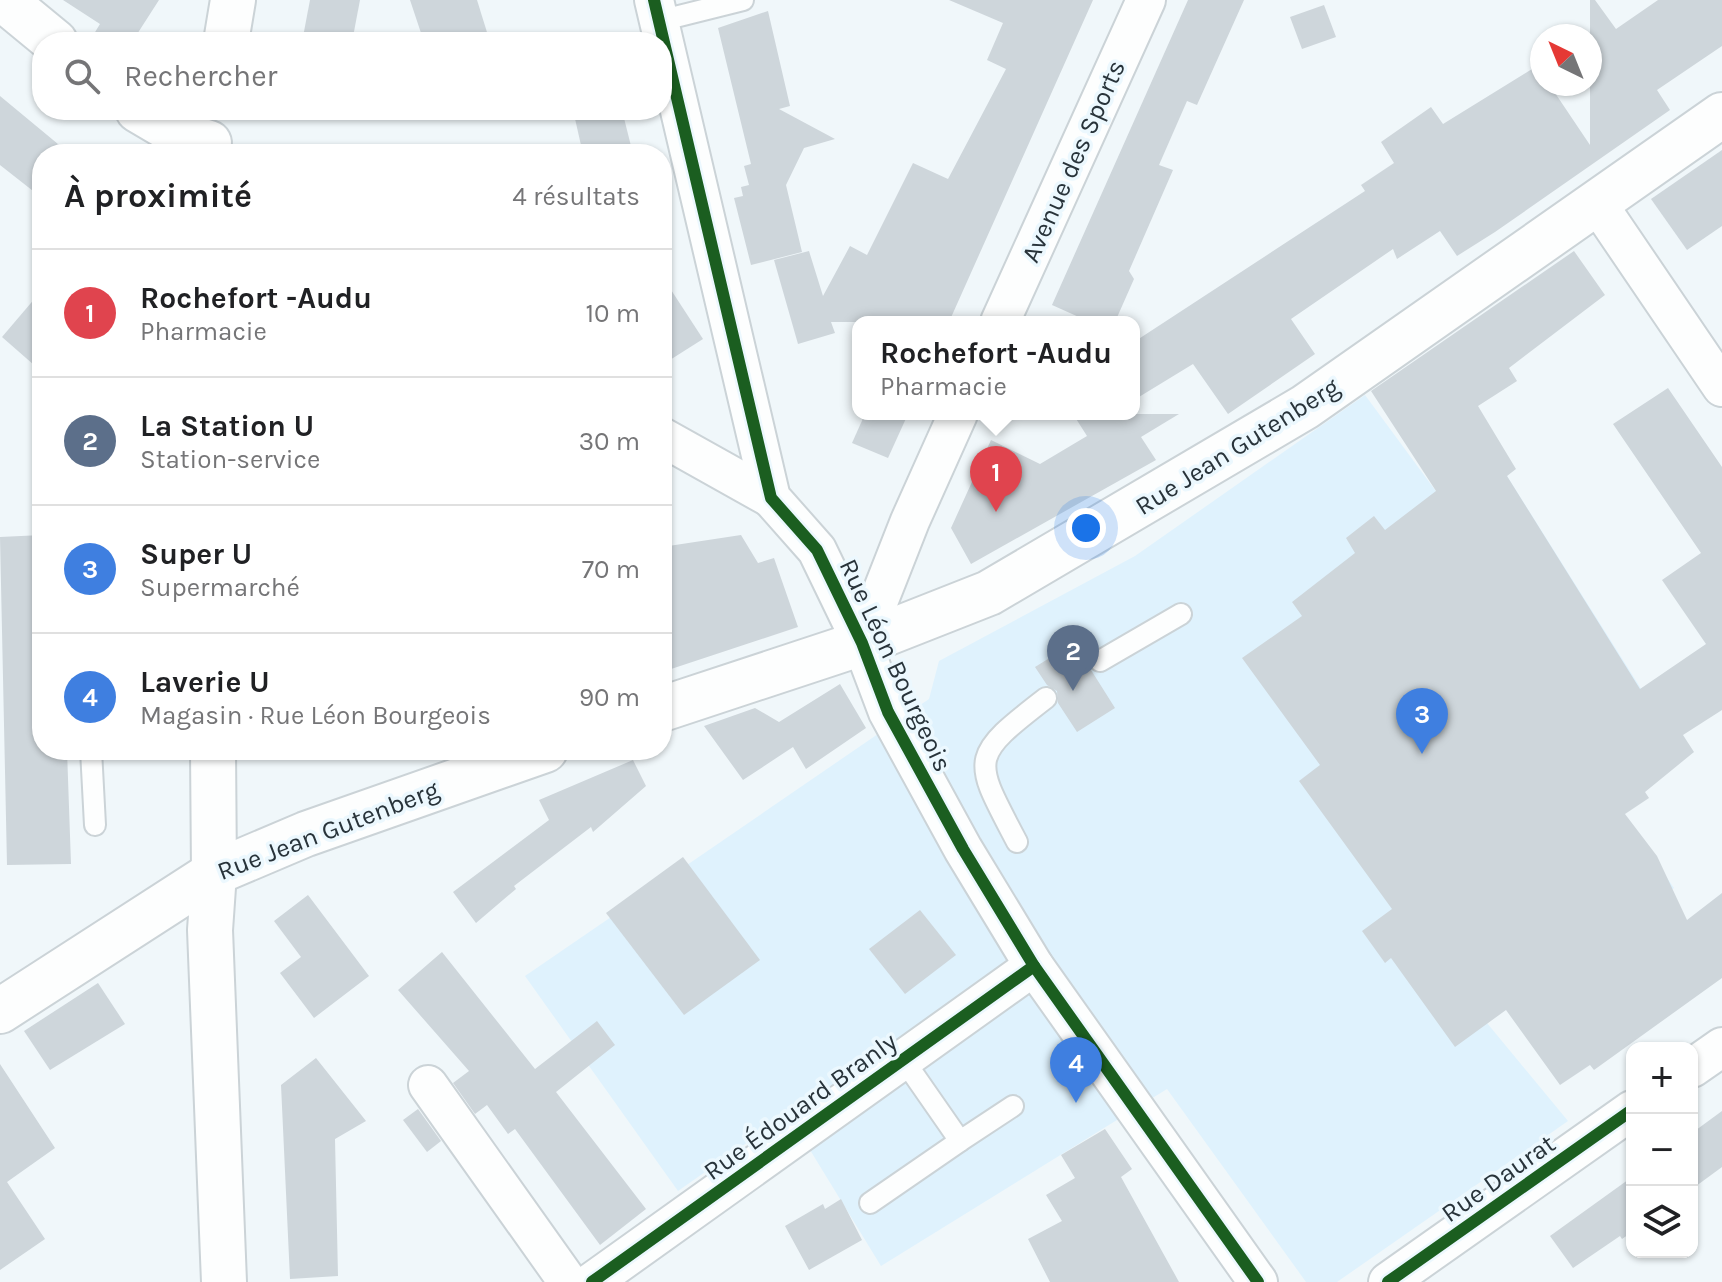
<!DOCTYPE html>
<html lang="fr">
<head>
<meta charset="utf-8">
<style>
  :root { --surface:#fff; --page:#f2f2f2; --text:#202124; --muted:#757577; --line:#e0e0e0; --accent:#7c3aed }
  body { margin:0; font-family:Karla,sans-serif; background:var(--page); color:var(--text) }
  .controls { position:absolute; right:24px; bottom:24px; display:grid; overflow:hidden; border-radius:16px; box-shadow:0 2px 6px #0004 }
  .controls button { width:72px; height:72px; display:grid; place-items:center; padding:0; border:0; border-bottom:2px solid var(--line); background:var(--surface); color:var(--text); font:40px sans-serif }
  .compass { position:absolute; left:1530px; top:24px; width:72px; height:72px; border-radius:50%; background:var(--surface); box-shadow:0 2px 6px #0004; rotate:317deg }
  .you { position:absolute; left:1086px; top:528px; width:28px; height:28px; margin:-20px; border:6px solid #fff; border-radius:50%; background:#1a73e8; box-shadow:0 0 0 12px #1a73e833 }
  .badge { display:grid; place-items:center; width:52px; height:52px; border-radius:50%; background:var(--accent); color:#fff; font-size:26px; font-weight:700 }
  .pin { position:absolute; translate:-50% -66px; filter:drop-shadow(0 2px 4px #0008) }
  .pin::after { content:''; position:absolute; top:42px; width:28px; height:24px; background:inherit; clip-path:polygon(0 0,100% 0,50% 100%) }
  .popup { position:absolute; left:852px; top:316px; width:288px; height:104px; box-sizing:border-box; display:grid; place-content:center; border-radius:16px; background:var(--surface); filter:drop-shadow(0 2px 6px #0005); font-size:26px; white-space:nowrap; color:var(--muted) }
  .popup b { font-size:30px; color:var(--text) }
  .popup::after { content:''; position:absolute; left:50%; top:100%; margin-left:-16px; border:16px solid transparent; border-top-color:var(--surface) }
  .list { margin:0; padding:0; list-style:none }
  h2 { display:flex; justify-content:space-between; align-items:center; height:104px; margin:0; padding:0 32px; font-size:34px }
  h2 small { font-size:26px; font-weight:400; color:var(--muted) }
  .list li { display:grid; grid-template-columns:52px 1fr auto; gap:24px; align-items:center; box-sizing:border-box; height:128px; padding:0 32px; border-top:2px solid var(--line) }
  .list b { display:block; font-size:30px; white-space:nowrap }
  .list p { margin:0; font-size:26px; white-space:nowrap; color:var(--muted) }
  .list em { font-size:26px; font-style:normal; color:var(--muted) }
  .icon { flex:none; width:44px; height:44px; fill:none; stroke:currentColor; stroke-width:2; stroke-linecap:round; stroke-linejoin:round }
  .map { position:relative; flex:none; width:1722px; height:1282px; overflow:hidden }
  .search { position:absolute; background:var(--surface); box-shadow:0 2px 6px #0004; left:32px; top:32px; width:640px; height:88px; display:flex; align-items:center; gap:20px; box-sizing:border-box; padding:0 28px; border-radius:32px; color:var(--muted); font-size:30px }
  .panel { position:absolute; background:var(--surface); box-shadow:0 2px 6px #0004; left:32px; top:144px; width:640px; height:616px; border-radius:32px }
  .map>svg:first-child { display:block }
  .built { fill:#dff2fd }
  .building { fill:#ced6db }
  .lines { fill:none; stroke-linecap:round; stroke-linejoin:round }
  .service-casing { stroke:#cbd3d7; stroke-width:24 }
  .minor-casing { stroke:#cbd3d7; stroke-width:42 }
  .tertiary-casing { stroke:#cbd3d7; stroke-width:48 }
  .secondary-casing { stroke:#cbd3d7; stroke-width:48 }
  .service { stroke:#fdfefe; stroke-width:20 }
  .minor { stroke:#fdfefe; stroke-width:38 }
  .tertiary { stroke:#fdfefe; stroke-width:44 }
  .secondary { stroke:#fdfefe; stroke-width:44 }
  .cycleway-casing { stroke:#ecf8fe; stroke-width:17 }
  .cycleway { stroke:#1b5e20; stroke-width:12 }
  .labels { text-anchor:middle; stroke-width:7; stroke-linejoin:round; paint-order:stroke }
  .street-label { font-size:26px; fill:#28333a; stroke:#ecf8fe }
</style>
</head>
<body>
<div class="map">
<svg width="1722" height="1282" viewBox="0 0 1722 1282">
  <rect width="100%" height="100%" fill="#f0f7fa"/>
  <polygon class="built" points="1365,395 1452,513 1507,476 1674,741 1604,787 1674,888 1487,1023 1568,1121 1337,1282 1306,1282 1167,1089 881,1266 788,1114 678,1191 525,976 929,699 939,661 1135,556"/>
  <g class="building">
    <polygon points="63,0 159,0 132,42 89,42 100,24"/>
    <polygon points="310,0 360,0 352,42 302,42"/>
    <polygon points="410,0 477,0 490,42 424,42"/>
    <polygon points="949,0 1093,0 949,322 831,322 835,333 798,344 774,260 809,251 823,296 850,246 867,255 913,163 948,179 1006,69 987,60 1003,23"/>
    <polygon points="1188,0 1244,0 1197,105 1187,101 1159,165 1173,170 1129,271 1134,279 1115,322 1090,322 1052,305"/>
    <polygon points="1590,0 1595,0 1616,29 1658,0 1722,0 1722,46 1657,90 1670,110 1495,232 1457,256 1440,231 1397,259 1393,249 1291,319 1315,354 1228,414 1193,364 1134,400 1134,342 1365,191 1361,185 1394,163 1381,142 1431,107 1443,124 1537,66 1542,74 1542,84 1549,84 1590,145"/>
    <polygon points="1324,5 1336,37 1302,49 1290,17"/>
    <polygon points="768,11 790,106 779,109 835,139 804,148 786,185 802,252 751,265 734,198 743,196 741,187 749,185 744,166 751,164 718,28"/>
    <polygon points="0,96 70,154 42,154 42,198 0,165"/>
    <polygon points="573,110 622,110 633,154 583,154"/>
    <polygon points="1722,150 1722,226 1687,250 1651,199"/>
    <polygon points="1574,251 1605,295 1509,368 1517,381 1478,406 1516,469 1507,476 1640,689 1706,644 1662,580 1701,553 1613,424 1668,388 1722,467 1722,710 1683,735 1694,752 1645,792 1649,798 1625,814 1657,856 1687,920 1722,893 1722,978 1594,1070 1590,1065 1560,1085 1506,1010 1455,1047 1391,958 1385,963 1362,931 1392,909 1299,781 1320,765 1242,658 1302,616 1292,602 1355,553 1346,538 1374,516 1385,530 1436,491 1371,391"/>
    <polygon points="662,276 703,339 662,365"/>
    <polygon points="42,290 42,372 2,337"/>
    <polygon points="865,414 908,414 888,458 852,443"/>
    <polygon points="1073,414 1179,414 1141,437 1156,460 971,564 951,528 991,440 1040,464 1087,436"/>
    <polygon points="42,535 42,750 67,750 71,864 7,865 0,537"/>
    <polygon points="741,535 758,563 774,558 798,627 662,672 662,547"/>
    <polygon points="1074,643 1115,708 1077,732 1058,703 1057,691 1047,685 1035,667"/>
    <polygon points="840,684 866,728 806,769 793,747 743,780 704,726 755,708 779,722"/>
    <polygon points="633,760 646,786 593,832 591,827 514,886 516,889 476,923 453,892 549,820 539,800"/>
    <polygon points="683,857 760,960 684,1015 606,913"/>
    <polygon points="308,895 369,976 314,1018 280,973 301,957 274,921"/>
    <polygon points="920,910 956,955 905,994 869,949"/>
    <polygon points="442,952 535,1069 597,1021 615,1045 556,1092 646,1209 600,1245 515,1129 508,1134 487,1105 475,1114 453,1083 469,1071 398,990"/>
    <polygon points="98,983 125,1024 50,1070 24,1031"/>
    <polygon points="316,1058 366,1121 335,1139 338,1276 290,1279 281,1085"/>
    <polygon points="0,1064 55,1148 7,1182 45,1239 0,1270"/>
    <polygon points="418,1109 441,1141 427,1152 403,1120"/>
    <polygon points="1722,1111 1722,1167 1692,1189 1692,1133"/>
    <polygon points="1105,1129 1132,1169 1121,1177 1179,1282 1050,1282 1028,1239 1062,1221 1046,1195 1075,1178 1061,1155"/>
    <polygon points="1632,1177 1632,1232 1622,1239 1620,1236 1573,1268 1550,1236"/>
    <polygon points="841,1199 862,1240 809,1270 785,1226 823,1204 825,1209"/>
  </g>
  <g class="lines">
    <defs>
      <g id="service">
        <polyline points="659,21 743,0"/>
        <polyline points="1100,661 1181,614"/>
        <polyline points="91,750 95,825"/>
        <path d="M1017,842C973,758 968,758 1046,698"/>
        <polyline points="960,1141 1013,1106"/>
        <polyline points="870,1203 960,1141 903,1059"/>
      </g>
      <g id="minor">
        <polyline points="654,0 771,498 817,550 862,643 888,712 963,849 1034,966 1258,1282"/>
        <polyline points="1597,203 1722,387"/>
        <polyline points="1000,322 1146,0"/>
        <polyline points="662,437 771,498"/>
        <polyline points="862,643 910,521 958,414"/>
        <polyline points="1692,1068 1722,1047"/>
        <polyline points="428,1085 568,1282"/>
        <polyline points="592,1282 1034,966"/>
        <polyline points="1388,1282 1632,1110"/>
      </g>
      <g id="tertiary">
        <polyline points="4,0 55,42"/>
        <polyline points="226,42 233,0"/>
        <polyline points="138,110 177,133 209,143"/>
        <polyline points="213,750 214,873 210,930 224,1282"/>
      </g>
      <g id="secondary">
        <polyline points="662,709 862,643 989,593 1305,407 1722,115"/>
        <polyline points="0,1011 214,873 306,834 545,750"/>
      </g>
    </defs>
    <use href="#service" class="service-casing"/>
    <use href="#minor" class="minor-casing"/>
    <use href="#tertiary" class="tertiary-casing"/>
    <use href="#secondary" class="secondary-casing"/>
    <use href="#service" class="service"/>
    <use href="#minor" class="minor"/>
    <use href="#tertiary" class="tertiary"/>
    <use href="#secondary" class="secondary"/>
    <defs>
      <g id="cycleway">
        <polyline points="654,0 771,498 817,550 862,643 888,712 963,849 1034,966 1258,1282"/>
        <polyline points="592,1282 1034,966"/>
        <polyline points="1388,1282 1632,1110"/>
      </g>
    </defs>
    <use href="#cycleway" class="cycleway-casing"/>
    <use href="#cycleway" class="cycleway"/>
  </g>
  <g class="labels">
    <g class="street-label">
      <text transform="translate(1073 161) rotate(-66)" y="9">Avenue des Sports</text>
      <text transform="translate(1237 446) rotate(-32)" y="9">Rue Jean Gutenberg</text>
      <text transform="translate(896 665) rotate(65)" y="9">Rue Léon Bourgeois</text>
      <text transform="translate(328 830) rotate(-21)" y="9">Rue Jean Gutenberg</text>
      <text transform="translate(800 1106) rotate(-36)" y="9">Rue Édouard Branly</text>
      <text transform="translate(1498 1178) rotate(-35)" y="9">Rue Daurat</text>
    </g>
  </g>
</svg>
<div class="controls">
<button>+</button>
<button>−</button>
<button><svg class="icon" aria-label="layers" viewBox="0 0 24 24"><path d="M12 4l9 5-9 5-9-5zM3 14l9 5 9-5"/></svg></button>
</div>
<svg class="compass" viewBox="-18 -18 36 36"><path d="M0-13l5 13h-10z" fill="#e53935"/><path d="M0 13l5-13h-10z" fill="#757577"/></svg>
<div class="you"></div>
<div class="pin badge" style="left:996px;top:512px;background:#e0444e">1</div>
<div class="popup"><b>Rochefort -Audu</b>Pharmacie</div>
<div class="pin badge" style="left:1073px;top:691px;background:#5c6f8a">2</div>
<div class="pin badge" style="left:1422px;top:754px;background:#3f7fe0">3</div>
<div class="pin badge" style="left:1076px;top:1103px;background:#3f7fe0">4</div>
<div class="search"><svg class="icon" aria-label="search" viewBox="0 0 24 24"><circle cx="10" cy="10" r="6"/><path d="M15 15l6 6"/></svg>Rechercher</div>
<section class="panel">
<h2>À proximité<small>4 résultats</small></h2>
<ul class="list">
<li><span class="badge" style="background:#e0444e">1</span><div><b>Rochefort -Audu</b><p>Pharmacie</p></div><em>10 m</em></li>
<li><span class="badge" style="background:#5c6f8a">2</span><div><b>La Station U</b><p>Station-service</p></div><em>30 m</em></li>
<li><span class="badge" style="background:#3f7fe0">3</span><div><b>Super U</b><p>Supermarché</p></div><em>70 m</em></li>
<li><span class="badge" style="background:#3f7fe0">4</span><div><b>Laverie U</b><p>Magasin · Rue Léon Bourgeois</p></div><em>90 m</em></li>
</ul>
</section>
</div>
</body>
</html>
